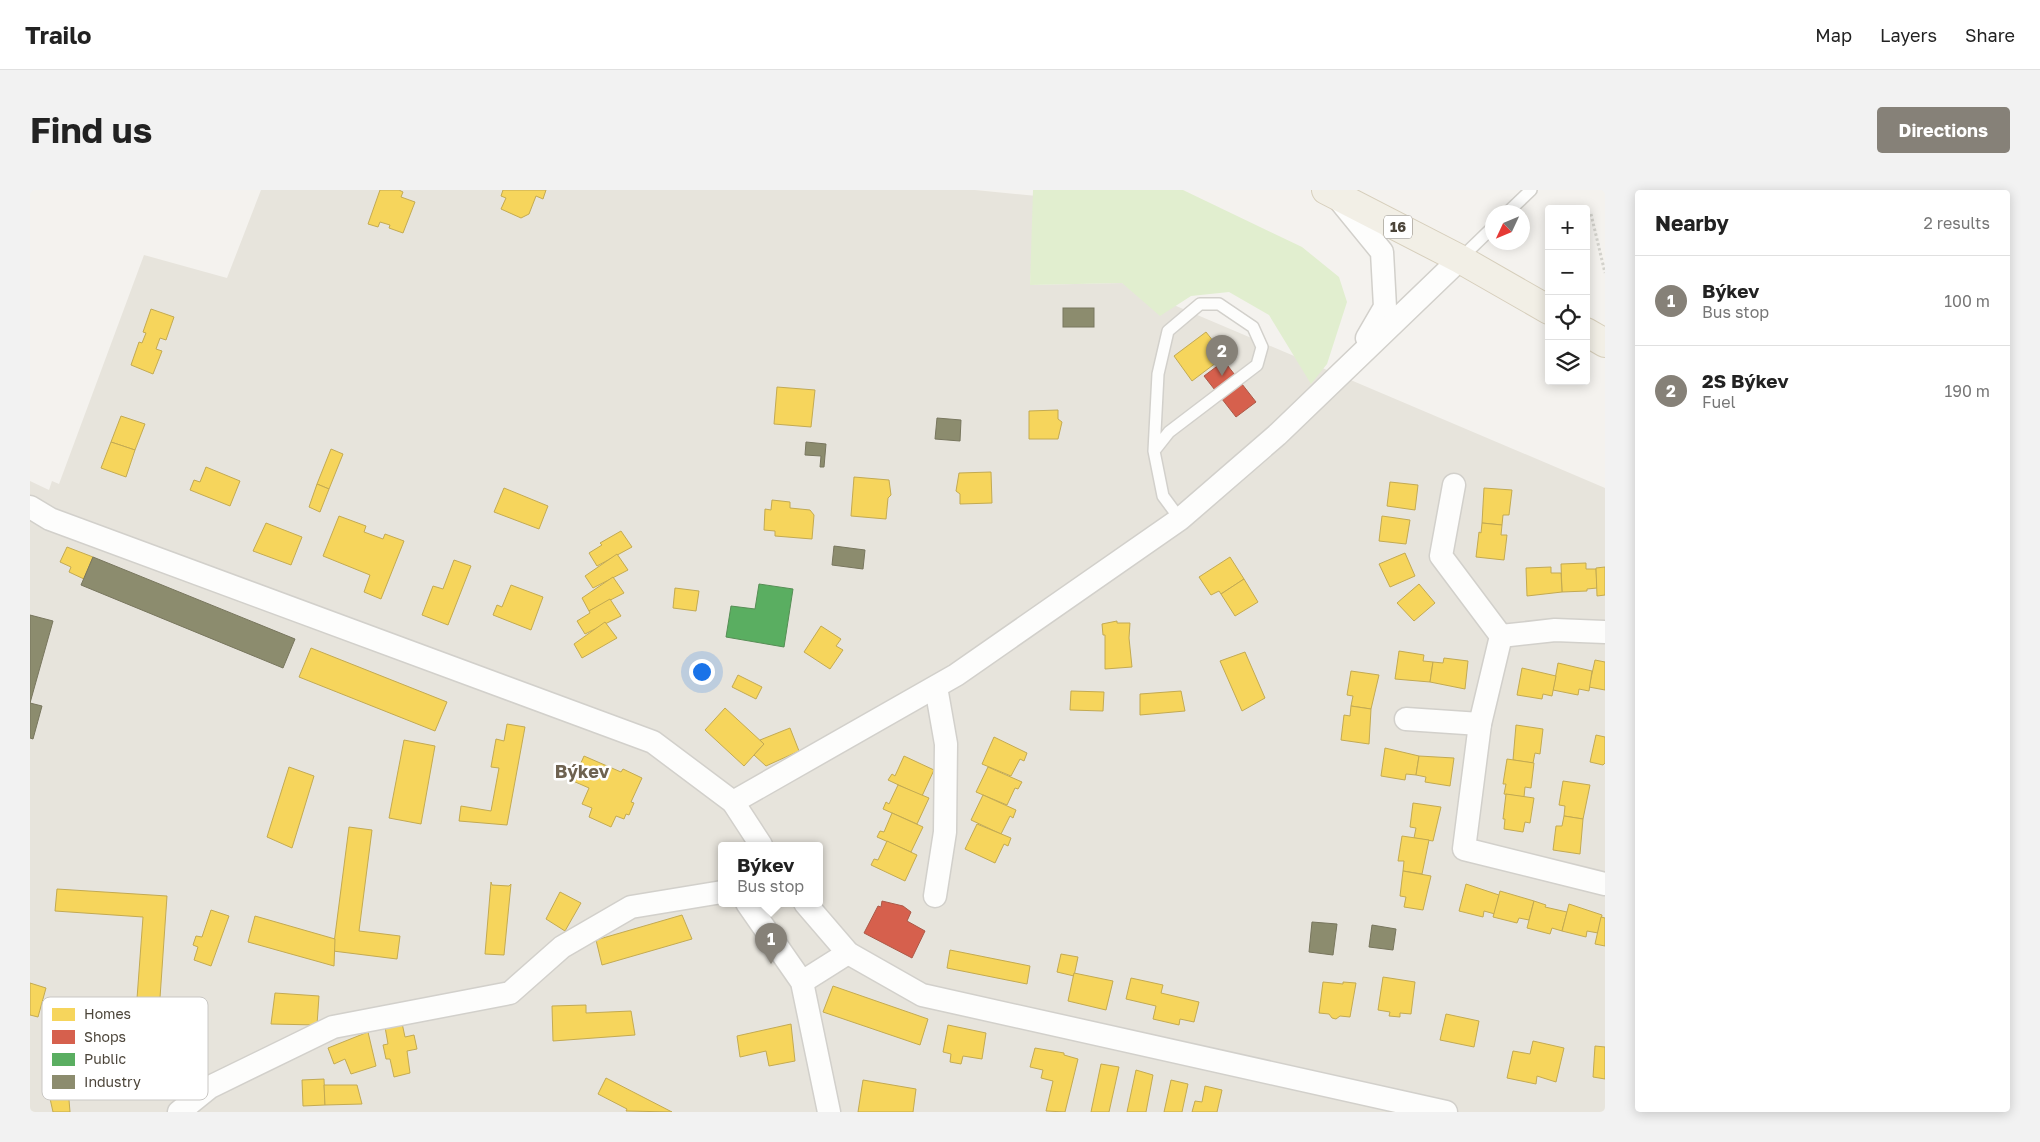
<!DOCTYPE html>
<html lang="en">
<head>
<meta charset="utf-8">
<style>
  :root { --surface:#fff; --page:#f2f2f2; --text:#222; --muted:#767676; --line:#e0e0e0; --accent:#868178 }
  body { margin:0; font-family:"Golos Text",sans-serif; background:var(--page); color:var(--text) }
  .controls { position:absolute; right:15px; top:15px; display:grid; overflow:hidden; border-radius:5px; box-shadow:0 2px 12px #0003 }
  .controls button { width:45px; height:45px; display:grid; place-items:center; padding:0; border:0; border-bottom:1px solid var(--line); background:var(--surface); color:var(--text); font:25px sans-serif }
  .compass { position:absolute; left:1455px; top:15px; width:45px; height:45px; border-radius:50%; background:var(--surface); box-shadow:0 2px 12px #0003; rotate:226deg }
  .you { position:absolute; left:671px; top:481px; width:18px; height:18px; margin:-12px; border:4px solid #fff; border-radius:50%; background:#1a73e8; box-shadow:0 0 0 8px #1a73e833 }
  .badge { display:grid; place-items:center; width:32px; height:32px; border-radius:50%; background:var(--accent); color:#fff; font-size:16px; font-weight:700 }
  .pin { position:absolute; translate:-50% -41px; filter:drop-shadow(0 1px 2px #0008) }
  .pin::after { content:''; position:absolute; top:26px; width:18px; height:15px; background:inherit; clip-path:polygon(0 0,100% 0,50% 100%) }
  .popup { position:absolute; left:688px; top:652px; width:105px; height:65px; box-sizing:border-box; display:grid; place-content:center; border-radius:5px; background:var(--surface); filter:drop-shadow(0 1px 4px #0005); font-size:16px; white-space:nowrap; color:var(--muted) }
  .popup b { font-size:19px; color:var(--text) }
  .popup::after { content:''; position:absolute; left:50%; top:100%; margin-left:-10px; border:10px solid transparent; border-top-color:var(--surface) }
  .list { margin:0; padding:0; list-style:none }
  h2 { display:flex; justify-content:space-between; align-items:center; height:65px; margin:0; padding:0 20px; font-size:21px }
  h2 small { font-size:16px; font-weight:400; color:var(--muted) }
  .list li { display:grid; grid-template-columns:32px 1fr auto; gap:15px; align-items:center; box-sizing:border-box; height:90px; padding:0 20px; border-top:1px solid var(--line) }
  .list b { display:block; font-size:19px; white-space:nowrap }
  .list p { margin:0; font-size:16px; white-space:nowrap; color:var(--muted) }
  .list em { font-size:16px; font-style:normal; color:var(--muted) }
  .icon { flex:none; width:28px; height:28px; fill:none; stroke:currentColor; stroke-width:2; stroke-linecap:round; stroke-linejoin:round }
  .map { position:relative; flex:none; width:1575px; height:922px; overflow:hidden; border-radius:5px }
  header { display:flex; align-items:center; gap:30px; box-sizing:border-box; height:70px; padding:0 25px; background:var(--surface); border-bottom:1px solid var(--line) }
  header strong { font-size:24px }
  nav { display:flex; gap:28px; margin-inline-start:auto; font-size:18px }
  .intro { display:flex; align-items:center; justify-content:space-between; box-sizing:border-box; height:120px; padding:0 30px }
  h1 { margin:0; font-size:35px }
  .button { padding:12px 22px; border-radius:5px; background:var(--accent); color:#fff; font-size:18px; font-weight:700 }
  main { display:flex; gap:30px; padding:0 30px }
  aside { flex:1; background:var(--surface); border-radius:5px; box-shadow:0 2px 12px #0003 }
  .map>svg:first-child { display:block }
  .residential { fill:#e7e4dc; fill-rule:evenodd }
  .green { fill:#e1eecf }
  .homes { fill:#f6d55c; stroke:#c3aa52 }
  .shops { fill:#d6604d; stroke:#ac5847 }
  .public { fill:#5aae61; stroke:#568e55 }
  .industry { fill:#8c8c6e; stroke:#78765e }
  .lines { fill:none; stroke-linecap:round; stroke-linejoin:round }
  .lane-casing { stroke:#d2d0cb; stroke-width:14 }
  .street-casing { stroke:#d2d0cb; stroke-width:25 }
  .primary-casing { stroke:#d6cebb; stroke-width:30 }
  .path { stroke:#d3d2cc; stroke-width:3; stroke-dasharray:2.5 2.5; stroke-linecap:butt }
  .lane { stroke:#fdfdfc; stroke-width:11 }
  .street { stroke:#fdfdfc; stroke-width:22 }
  .primary { stroke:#f2efe6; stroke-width:28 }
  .labels { text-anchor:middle; stroke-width:5; stroke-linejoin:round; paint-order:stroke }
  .shield { fill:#fff; stroke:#817c74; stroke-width:1 }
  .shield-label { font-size:14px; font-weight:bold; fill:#4b4439 }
  .quarter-label { font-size:18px; font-weight:bold; fill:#6e6250; stroke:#fff }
  .key { fill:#fff; stroke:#c9c7c4; stroke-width:1 }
  .key-label { font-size:14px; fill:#4b4439 }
</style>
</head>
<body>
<header>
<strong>Trailo</strong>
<nav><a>Map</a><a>Layers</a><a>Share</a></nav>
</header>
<div class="intro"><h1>Find us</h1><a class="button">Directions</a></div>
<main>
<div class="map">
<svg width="1575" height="922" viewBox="0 0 1575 922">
  <rect width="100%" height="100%" fill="#f4f2ee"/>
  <path class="residential" d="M231,0H945L1007,6L1000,95L1092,93L1575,298V922H0V291L19,300L22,291L29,294L114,65L197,88ZM692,655H790V713H692Z"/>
  <polygon class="green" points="1003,0 1153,0 1272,57 1309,87 1317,112 1297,174 1281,194 1239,125 1199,102 1161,106 1130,126 1092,93 1000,95"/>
  <g class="homes">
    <polygon points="350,0 369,0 373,2 371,7 385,12 373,43 359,38 360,35 350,32 348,37 338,34"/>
    <polygon points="473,0 516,0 513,9 506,6 499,24 491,28 471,19 476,8 471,6"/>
    <polygon points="121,119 144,127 136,150 130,148 126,159 132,161 123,184 101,175 109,152 112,153 116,143 113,142"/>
    <polygon points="1176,142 1195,166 1162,191 1144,166"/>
    <polygon points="747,197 785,200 781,237 744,234"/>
    <polygon points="1028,220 1028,229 1032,232 1028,249 999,249 999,221"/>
    <polygon points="91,226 115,234 105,260 81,252"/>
    <polygon points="81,252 105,260 96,287 71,278"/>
    <polygon points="301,259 313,264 299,299 287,294"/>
    <polygon points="176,277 210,291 200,316 160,300 164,290 170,292"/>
    <polygon points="961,282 962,313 930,314 930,304 926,301 929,283"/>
    <polygon points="824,287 859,290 861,305 858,308 856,329 821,326"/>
    <polygon points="1360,292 1388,295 1385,320 1357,316"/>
    <polygon points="287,294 299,299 290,322 279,317"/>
    <polygon points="474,298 518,316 509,339 464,322"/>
    <polygon points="1454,298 1482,300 1479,325 1473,325 1472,335 1452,333"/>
    <polygon points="742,310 760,312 760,318 780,320 784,325 782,349 745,346 745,341 734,340 735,319 741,320"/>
    <polygon points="309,326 336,336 334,342 353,349 355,344 374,351 351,409 334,402 340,385 293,366"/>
    <polygon points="1352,326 1380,330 1376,354 1349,351"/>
    <polygon points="236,333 272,347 261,375 223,361"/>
    <polygon points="1452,333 1472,335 1471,345 1477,345 1474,370 1446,367 1449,342 1451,343"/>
    <polygon points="591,341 602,357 567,376 559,363 572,355 570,353"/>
    <polygon points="37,357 63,367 54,389 39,382 41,377 30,372"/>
    <polygon points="1375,363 1385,386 1360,397 1349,374"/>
    <polygon points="587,364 598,380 563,398 555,386"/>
    <polygon points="1200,367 1214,389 1191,404 1189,401 1181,405 1169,387"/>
    <polygon points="424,370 441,376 418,435 392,425 403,396 413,399"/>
    <polygon points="1556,373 1556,379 1566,379 1567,398 1557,399 1557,401 1532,402 1531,374"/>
    <polygon points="1521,377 1521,383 1531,383 1532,402 1497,406 1496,378"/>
    <polygon points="1575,377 1575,405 1567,406 1566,378"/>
    <polygon points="583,387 594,403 559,421 552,408"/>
    <polygon points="1214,389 1228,412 1205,426 1191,404"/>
    <polygon points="1389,394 1405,413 1384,431 1367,413"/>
    <polygon points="481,395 513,407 501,440 463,425 467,415 472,417"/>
    <polygon points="645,398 669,401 666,421 643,418"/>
    <polygon points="580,409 591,426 555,444 547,431 560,423 559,421"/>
    <polygon points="1087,431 1087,433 1100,433 1099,448 1102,477 1075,479 1075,445 1073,445 1072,434"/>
    <polygon points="575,432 587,448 552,468 544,454"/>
    <polygon points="791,436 811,449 806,456 813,460 800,479 774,462"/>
    <polygon points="281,458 417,512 405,541 269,487"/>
    <polygon points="1369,461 1394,465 1393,471 1403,472 1400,492 1365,489"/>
    <polygon points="1215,462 1235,508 1212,521 1190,471"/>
    <polygon points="1414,468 1438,471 1435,499 1400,492 1403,472 1413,473"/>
    <polygon points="1565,470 1575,472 1575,500 1559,497"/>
    <polygon points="1528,473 1562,481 1559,501 1549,499 1548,505 1523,500"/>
    <polygon points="1492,478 1526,486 1522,506 1513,504 1512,509 1487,505"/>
    <polygon points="1321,481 1349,485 1341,519 1321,516 1323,506 1317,505"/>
    <polygon points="708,485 732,497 726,509 702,497"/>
    <polygon points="1041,501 1074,502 1073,521 1040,520"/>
    <polygon points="1151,501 1155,521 1110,525 1110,504"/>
    <polygon points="1321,516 1341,519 1339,554 1311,550 1314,525 1320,526"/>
    <polygon points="695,518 734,554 714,576 675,540"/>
    <polygon points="477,534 495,537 477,635 429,631 431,616 461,621 469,578 461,577 466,549 474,551"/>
    <polygon points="1486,535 1513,539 1510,564 1505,563 1503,573 1483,570"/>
    <polygon points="760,538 769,561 736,576 724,565 734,554 730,550"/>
    <polygon points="1566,545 1575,547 1575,573 1573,575 1560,572"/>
    <polygon points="964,547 997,563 994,571 990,569 981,586 952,574"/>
    <polygon points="374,550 405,556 391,634 359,628"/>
    <polygon points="1355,558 1389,566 1386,585 1376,584 1375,590 1351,586"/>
    <polygon points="554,566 591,582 593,579 612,588 601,612 604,613 599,625 596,624 594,629 586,626 581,637 559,627 562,618 552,614 559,598 543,591"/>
    <polygon points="874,566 904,580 892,606 858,590 862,584 865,586"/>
    <polygon points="1389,566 1424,568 1420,596 1395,592 1396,587 1386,585"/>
    <polygon points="1477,569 1504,573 1501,598 1495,597 1494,607 1474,604 1476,594 1473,594"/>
    <polygon points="259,577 284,586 262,658 237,647"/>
    <polygon points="958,577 992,592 988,599 985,598 977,615 946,602"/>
    <polygon points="1533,591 1560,595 1553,629 1534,626 1535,616 1529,615"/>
    <polygon points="868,595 899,608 887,634 853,619 856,612 859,614"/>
    <polygon points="1476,604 1504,608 1500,633 1495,632 1493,642 1474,639 1475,629 1473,629"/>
    <polygon points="953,605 986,620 983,628 980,626 971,644 941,630"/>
    <polygon points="1383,613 1411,617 1403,651 1384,648 1386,638 1380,637"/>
    <polygon points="862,623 893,637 881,662 847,647 850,641 854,642"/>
    <polygon points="1534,626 1553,629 1550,664 1523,660 1526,636 1532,636"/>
    <polygon points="947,634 981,648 978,656 974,654 965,673 935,659"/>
    <polygon points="319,637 342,640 329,741 370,746 367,769 303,761"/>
    <polygon points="1372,646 1399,650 1392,684 1373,681 1374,671 1368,671"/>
    <polygon points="857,651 887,665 875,691 841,675 844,669 848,670"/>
    <polygon points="1373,681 1401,686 1393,720 1374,717 1376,707 1370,706"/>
    <polygon points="461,692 462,695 479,696 481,694 474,765 455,764"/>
    <polygon points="1436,694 1469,705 1465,724 1454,721 1453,727 1429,721"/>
    <polygon points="27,699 137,706 128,837 105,836 113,727 25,721"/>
    <polygon points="1470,701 1504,711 1499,730 1489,728 1487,733 1463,727"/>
    <polygon points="530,702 551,713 535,741 516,729"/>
    <polygon points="1504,711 1516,715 1515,717 1537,722 1532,741 1522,738 1520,744 1497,738"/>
    <polygon points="1539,714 1572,725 1568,743 1557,741 1556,747 1532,741"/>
    <polygon points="181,720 199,726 181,776 164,770 168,757 163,755 166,746 172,747"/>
    <polygon points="652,725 662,749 572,775 566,750"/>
    <polygon points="225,726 305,749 304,776 218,752"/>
    <polygon points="1571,727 1575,728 1575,756 1565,754"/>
    <polygon points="920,760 1000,776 997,794 917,778"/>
    <polygon points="1031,764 1048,767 1044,786 1027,782"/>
    <polygon points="1044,783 1083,791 1076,820 1038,811"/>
    <polygon points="1353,787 1385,792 1381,824 1370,823 1370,827 1359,826 1360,822 1348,820"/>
    <polygon points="1101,788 1133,795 1131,803 1169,812 1164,832 1150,829 1149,835 1123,829 1126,816 1096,809"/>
    <polygon points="1293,792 1313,794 1313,792 1326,793 1320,827 1310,826 1306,829 1302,828 1299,824 1289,823"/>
    <polygon points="0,793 16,798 8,827 0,825"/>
    <polygon points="803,796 898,829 890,855 793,822"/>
    <polygon points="245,803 289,806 287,835 241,834"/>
    <polygon points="556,815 556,823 601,821 605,845 523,851 522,816"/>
    <polygon points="1416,824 1449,831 1444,857 1410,850"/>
    <polygon points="372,833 375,847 384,845 387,859 377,861 380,883 364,887 360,869 356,869 353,855 358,854 355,837"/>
    <polygon points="761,834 765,871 739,876 736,861 710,867 707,846"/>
    <polygon points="918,835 956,843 952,869 933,866 931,874 920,872 921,864 913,862"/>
    <polygon points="32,841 31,848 34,849 40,922 23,922 19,904 15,842"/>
    <polygon points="338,842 346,876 321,884 315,869 304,874 298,858"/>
    <polygon points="1503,851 1534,858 1526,892 1507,886 1506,894 1477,888 1483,861 1500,864"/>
    <polygon points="1565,856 1575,857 1575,889 1563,887"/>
    <polygon points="1005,858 1034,863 1034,865 1048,869 1035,922 1016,921 1023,891 1011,888 1013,880 1000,877"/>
    <polygon points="97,861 100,880 58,885 55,866"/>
    <polygon points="1071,874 1089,877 1079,922 1061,922"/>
    <polygon points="1106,880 1123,885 1116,922 1097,922"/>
    <polygon points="576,888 642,922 596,921 597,919 568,904"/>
    <polygon points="294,889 295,915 273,916 272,890"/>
    <polygon points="833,890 886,899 883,922 828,922"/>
    <polygon points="1141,890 1158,894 1152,922 1134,922"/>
    <polygon points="294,895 327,895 332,914 295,915"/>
    <polygon points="1175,896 1192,900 1187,922 1162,922 1165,911 1172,912"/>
  </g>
  <g class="shops">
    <polygon points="1194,171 1226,212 1206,227 1174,186"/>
    <polygon points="852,711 873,716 881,722 877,731 895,741 882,768 834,743 848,716 851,717"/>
  </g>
  <polygon class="public" points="729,394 763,399 754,457 696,447 701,416 725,419"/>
  <g class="industry">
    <rect x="1033" y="118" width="31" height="19"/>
    <polygon points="907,228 931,230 930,251 905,249"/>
    <polygon points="776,252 796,254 794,277 790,277 791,266 775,265"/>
    <polygon points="804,356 835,360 833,379 802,375"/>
    <polygon points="63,367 265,449 253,478 51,395"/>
    <polygon points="0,425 23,431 0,513 12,516 3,549 0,548"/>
    <polygon points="1282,732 1307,734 1303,765 1279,762"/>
    <polygon points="1342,735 1366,739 1363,760 1339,757"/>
  </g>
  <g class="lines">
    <defs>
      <g id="lane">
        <polyline points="1478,22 1501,0"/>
        <polyline points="1430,69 1462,38"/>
        <polyline points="1124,261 1128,184 1138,141 1170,114 1189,114 1223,137 1232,157 1227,175 1139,242 1124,261 1133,306 1150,329"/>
      </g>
      <g id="street">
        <polyline points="1308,8 1352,62 1355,117 1337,148"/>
        <polyline points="1424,295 1411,366 1471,446 1450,534 1434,659 1575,694"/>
        <polyline points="0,317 20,329 623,552 703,612 731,655"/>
        <polyline points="1471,446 1525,440 1575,442"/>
        <polyline points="1376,529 1450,534"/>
        <polyline points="703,612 926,485 1150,329 1247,245 1430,69"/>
        <polyline points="905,706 915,642 916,554 906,497"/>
        <polyline points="717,713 772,792 799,922"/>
        <polyline points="775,713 818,763 892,805 1416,922"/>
        <polyline points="772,792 818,763"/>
        <polyline points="149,922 180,897 303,837 480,803 532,757 601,717 692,702"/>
      </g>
      <g id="primary">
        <polyline points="1296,0 1430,69 1519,120"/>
        <polyline points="1556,142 1575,153"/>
      </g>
    </defs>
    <use href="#lane" class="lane-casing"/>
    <use href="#street" class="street-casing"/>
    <use href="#primary" class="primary-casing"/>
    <polyline class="path" points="1561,24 1575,83"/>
    <use href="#lane" class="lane"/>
    <use href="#street" class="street"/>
    <use href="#primary" class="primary"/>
  </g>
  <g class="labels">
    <rect class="shield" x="1354" y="25.5" width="28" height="23" rx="4"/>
    <g class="shield-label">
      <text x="1368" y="42">16</text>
    </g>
    <g class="quarter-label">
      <text x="552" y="588">Býkev</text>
    </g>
  </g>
  <rect x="12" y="807" width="166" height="103" rx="8" class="key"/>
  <rect x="22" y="818" width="23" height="13" fill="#f6d55c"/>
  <rect x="22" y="840" width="23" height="14" fill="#d6604d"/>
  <rect x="22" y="863" width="23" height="13" fill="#5aae61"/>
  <rect x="22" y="885" width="23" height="14" fill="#8c8c6e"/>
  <g class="key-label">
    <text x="54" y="829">Homes</text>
    <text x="54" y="852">Shops</text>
    <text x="54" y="874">Public</text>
    <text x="54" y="897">Industry</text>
  </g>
</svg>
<div class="controls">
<button>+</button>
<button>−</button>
<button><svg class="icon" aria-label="locate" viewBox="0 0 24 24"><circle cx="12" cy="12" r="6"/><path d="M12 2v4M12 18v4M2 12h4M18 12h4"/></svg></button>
<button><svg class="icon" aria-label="layers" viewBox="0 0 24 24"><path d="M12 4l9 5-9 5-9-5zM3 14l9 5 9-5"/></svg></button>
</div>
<svg class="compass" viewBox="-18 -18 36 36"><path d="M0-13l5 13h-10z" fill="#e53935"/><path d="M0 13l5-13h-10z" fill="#767676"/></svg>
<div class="you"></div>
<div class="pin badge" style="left:741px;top:774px">1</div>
<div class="popup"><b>Býkev</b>Bus stop</div>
<div class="pin badge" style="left:1192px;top:186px">2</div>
</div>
<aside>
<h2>Nearby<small>2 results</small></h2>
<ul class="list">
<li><span class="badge">1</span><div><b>Býkev</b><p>Bus stop</p></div><em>100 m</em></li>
<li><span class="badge">2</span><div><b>2S Býkev</b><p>Fuel</p></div><em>190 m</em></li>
</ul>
</aside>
</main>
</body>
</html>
